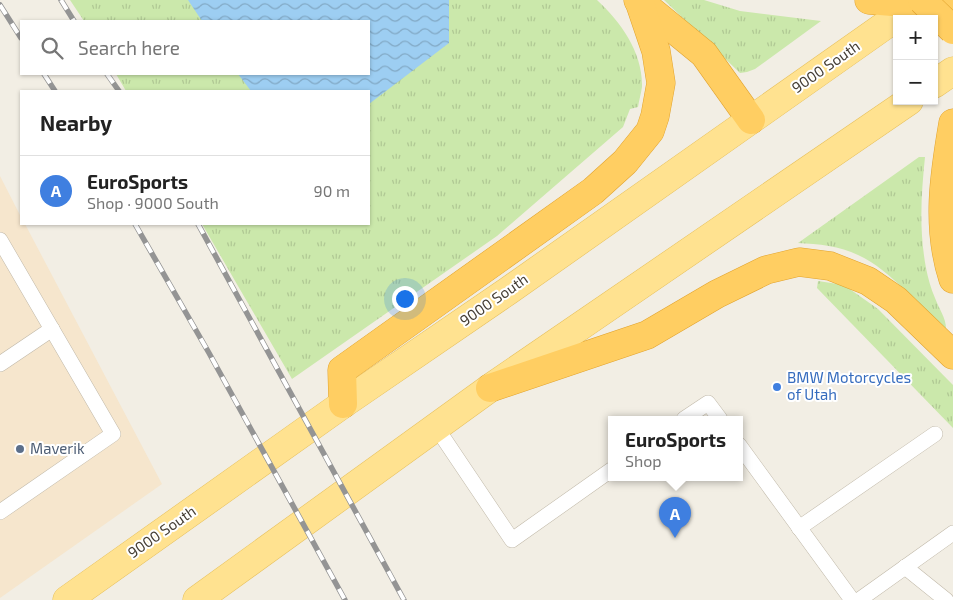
<!DOCTYPE html>
<html lang="en">
<head>
<meta charset="utf-8">
<style>
  :root { --surface:#fff; --page:#f2f2f2; --text:#222; --muted:#767676; --line:#e0e0e0; --accent:#ff370e }
  body { margin:0; font-family:"Exo 2",sans-serif; background:var(--page); color:var(--text) }
  .controls { position:absolute; right:15px; top:15px; display:grid; overflow:hidden; border-radius:0px; box-shadow:0 1px 4px #0004 }
  .controls button { width:45px; height:45px; display:grid; place-items:center; padding:0; border:0; border-bottom:1px solid var(--line); background:var(--surface); color:var(--text); font:25px sans-serif }
  .you { position:absolute; left:404px; top:298px; width:18px; height:18px; margin:-12px; border:4px solid #fff; border-radius:50%; background:#1a73e8; box-shadow:0 0 0 8px #1a73e833 }
  .badge { display:grid; place-items:center; width:32px; height:32px; border-radius:50%; background:var(--accent); color:#fff; font-size:16px; font-weight:700 }
  .pin { position:absolute; translate:-50% -41px; filter:drop-shadow(0 1px 2px #0008) }
  .pin::after { content:''; position:absolute; top:26px; width:18px; height:15px; background:inherit; clip-path:polygon(0 0,100% 0,50% 100%) }
  .popup { position:absolute; left:608px; top:416px; width:135px; height:65px; box-sizing:border-box; display:grid; place-content:center; border-radius:0px; background:var(--surface); filter:drop-shadow(0 1px 4px #0005); font-size:16px; white-space:nowrap; color:var(--muted) }
  .popup b { font-size:19px; color:var(--text) }
  .popup::after { content:''; position:absolute; left:50%; top:100%; margin-left:-10px; border:10px solid transparent; border-top-color:var(--surface) }
  .list { margin:0; padding:0; list-style:none }
  h2 { display:flex; justify-content:space-between; align-items:center; height:65px; margin:0; padding:0 20px; font-size:21px }
  h2 small { font-size:16px; font-weight:400; color:var(--muted) }
  .list li { display:grid; grid-template-columns:32px 1fr auto; gap:15px; align-items:center; box-sizing:border-box; height:70px; padding:0 20px; border-top:1px solid var(--line) }
  .list b { display:block; font-size:19px; white-space:nowrap }
  .list p { margin:0; font-size:16px; white-space:nowrap; color:var(--muted) }
  .list em { font-size:16px; font-style:normal; color:var(--muted) }
  .icon { flex:none; width:28px; height:28px; fill:none; stroke:currentColor; stroke-width:2; stroke-linecap:round; stroke-linejoin:round }
  .map { position:relative; flex:none; width:953px; height:600px; overflow:hidden }
  .search { position:absolute; background:var(--surface); box-shadow:0 1px 4px #0004; left:20px; top:20px; width:350px; height:55px; display:flex; align-items:center; gap:12px; box-sizing:border-box; padding:0 18px; border-radius:0px; color:var(--muted); font-size:19px }
  .panel { position:absolute; background:var(--surface); box-shadow:0 1px 4px #0004; left:20px; top:90px; width:350px; height:135px; border-radius:0px }
  .map>svg:first-child { display:block }
  .commercial { fill:#f6e6cd }
  .grass { fill:url(#grass-tufts) }
  .water { fill:url(#water-waves) }
  .lines { fill:none; stroke-linecap:round; stroke-linejoin:round }
  .service-casing { stroke:#c1b9a9; stroke-width:16 }
  .primary-casing { stroke:#e7c05d; stroke-width:29 }
  .motorway-casing { stroke:#e1a32f; stroke-width:29 }
  .service { stroke:#fff; stroke-width:15 }
  .primary { stroke:#ffe290; stroke-width:28 }
  .motorway { stroke:#ffce62; stroke-width:28 }
  .rail-casing { stroke:#949494; stroke-width:5.5 }
  .rail { stroke:#fff; stroke-width:4; stroke-dasharray:11; stroke-linecap:butt }
  .motorway-bridge-casing { stroke:#e1a32f; stroke-width:29; stroke-linecap:butt }
  .motorway-bridge { stroke:#ffce62; stroke-width:28 }
  .shop-dot { fill:#3f7fe0; stroke:#fff; stroke-width:2 }
  .service-dot { fill:#5c6f8a; stroke:#fff; stroke-width:2 }
  .labels { text-anchor:middle; stroke-width:4; stroke-linejoin:round; paint-order:stroke }
  .street-label { font-size:15px; fill:#453e34; stroke:#fff }
  .shop-label { font-size:15px; fill:#366cbe; stroke:#fff; text-anchor:start }
  .service-label { font-size:15px; fill:#4e5e75; stroke:#fff; text-anchor:start }
</style>
</head>
<body>
<div class="map">
<svg width="953" height="600" viewBox="0 0 953 600">
  <defs>
    <pattern id="grass-tufts" width="24" height="20" patternUnits="userSpaceOnUse" patternTransform="scale(1.25)"><rect width="24" height="20" fill="#cbe8ab"/><path d="M3 7l-1-3M5 7V3M7 7l1-3M15 17l-1-3M17 17v-4M19 17l1-3" fill="none" stroke="#b0c894"/></pattern>
    <pattern id="water-waves" width="16" height="10" patternUnits="userSpaceOnUse" patternTransform="scale(1.25)"><rect width="16" height="10" fill="#9dcef2"/><path d="M0 5q4-4 8 0t8 0" fill="none" stroke="#82a9c5"/></pattern>
  </defs>
  <rect width="100%" height="100%" fill="#f2eee4"/>
  <polygon class="commercial" points="0,176 21,217 21,224 25,224 162,484 0,598"/>
  <g class="grass">
    <path d="M70,0H597C621,22 643,53 642,87C641,94 639,100 638,107L630,109L623,127L497,236L292,379L202,224H369V91H126L116,74H369V21H84Z"/>
    <polygon points="664,0 704,0 740,11 821,21 755,69 747,72 740,73"/>
    <path d="M919,157H925C921,196 919,230 926,268C928,278 931,289 935,298C939,309 947,319 946,331C916,305 894,272 858,255C840,246 818,244 798,243Z"/>
    <polygon points="818,281 844,285 878,309 953,385 953,428 817,288"/>
  </g>
  <polygon class="water" points="188,0 449,0 449,43 369,104 369,91 251,91 238,74 369,74 369,21 202,21"/>
  <g class="lines">
    <defs>
      <g id="service">
        <polyline points="0,240 113,434 0,512"/>
        <polyline points="0,364 52,329"/>
        <polyline points="684,419 708,403 720,419"/>
        <polyline points="436,427 512,540 611,470"/>
        <polyline points="739,445 852,600"/>
        <polyline points="799,528 935,434"/>
        <polyline points="905,567 946,600"/>
        <polyline points="859,600 953,533"/>
      </g>
      <g id="primary">
        <polyline points="934,84 953,71"/>
        <polyline points="67,600 343,404 508,291 921,0"/>
        <polyline points="197,600 490,388 909,101"/>
      </g>
      <g id="motorway">
        <polyline points="638,0 704,54 751,120"/>
        <polyline points="869,0 916,4 953,4"/>
        <path d="M953,123C944,175 936,227 953,279"/>
        <polyline points="490,388 647,335 717,294 766,270 799,262 830,266 868,281 896,300 953,355"/>
        <polyline points="343,404 342,370 593,191 625,162 650,131 655,116 661,83 656,51 639,1"/>
      </g>
    </defs>
    <use href="#service" class="service-casing"/>
    <use href="#primary" class="primary-casing"/>
    <use href="#motorway" class="motorway-casing"/>
    <use href="#service" class="service"/>
    <use href="#primary" class="primary"/>
    <use href="#motorway" class="motorway"/>
    <defs>
      <g id="rail">
        <polyline points="61,0 74,21"/>
        <polyline points="0,5 21,38"/>
        <polyline points="44,74 55,91"/>
        <polyline points="107,74 119,91"/>
        <polyline points="135,224 209,353 345,600"/>
        <polyline points="198,224 404,600"/>
      </g>
    </defs>
    <use href="#rail" class="rail-casing"/>
    <use href="#rail" class="rail"/>
    <defs>
      <polyline id="motorway-bridge" points="922,0 953,30"/>
    </defs>
    <use href="#motorway-bridge" class="motorway-bridge-casing"/>
    <use href="#motorway-bridge" class="motorway-bridge"/>
  </g>
  <circle class="shop-dot" cx="777" cy="387" r="5"/>
  <circle class="service-dot" cx="20" cy="449" r="5"/>
  <g class="labels">
    <g class="street-label">
      <text transform="translate(826 67) rotate(-35)" y="5">9000 South</text>
      <text transform="translate(494 300) rotate(-35)" y="5">9000 South</text>
      <text transform="translate(162 532) rotate(-35)" y="5">9000 South</text>
    </g>
    <g class="shop-label">
      <text x="787" y="383">BMW Motorcycles<tspan x="787" dy="17">of Utah</tspan></text>
    </g>
    <g class="service-label">
      <text x="30" y="454">Maverik</text>
    </g>
  </g>
</svg>
<div class="controls">
<button>+</button>
<button>−</button>
</div>
<div class="you"></div>
<div class="pin badge" style="left:675px;top:538px;background:#3f7fe0">A</div>
<div class="popup"><b>EuroSports</b>Shop</div>
<div class="search"><svg class="icon" aria-label="search" viewBox="0 0 24 24"><circle cx="10" cy="10" r="6"/><path d="M15 15l6 6"/></svg>Search here</div>
<section class="panel">
<h2>Nearby<small></small></h2>
<ul class="list">
<li><span class="badge" style="background:#3f7fe0">A</span><div><b>EuroSports</b><p>Shop · 9000 South</p></div><em>90 m</em></li>
</ul>
</section>
</div>
</body>
</html>
